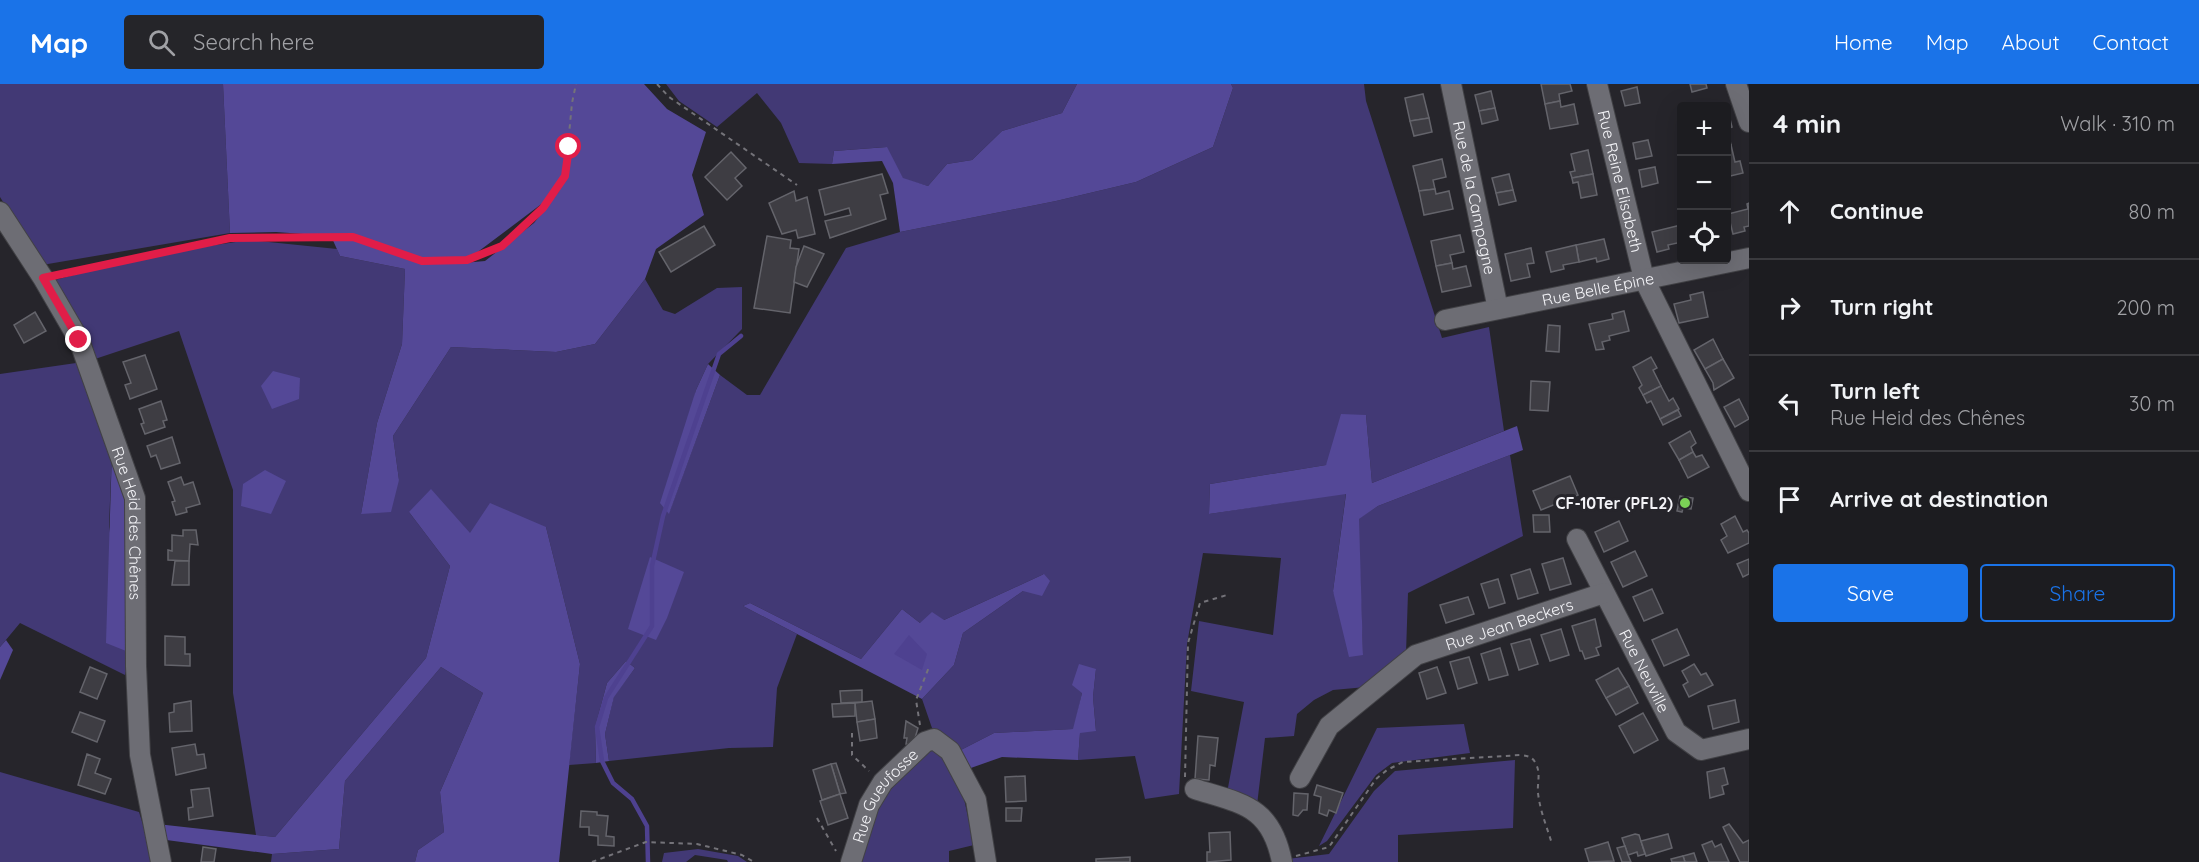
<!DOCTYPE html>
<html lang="en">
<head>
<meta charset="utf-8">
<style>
  :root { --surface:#1c1c20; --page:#252529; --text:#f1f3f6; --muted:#a0a1a5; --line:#3a3a3e; --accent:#1a73e8 }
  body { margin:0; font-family:Quicksand,sans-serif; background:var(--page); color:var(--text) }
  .controls { position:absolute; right:18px; top:18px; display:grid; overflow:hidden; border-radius:6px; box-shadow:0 6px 24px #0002 }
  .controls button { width:54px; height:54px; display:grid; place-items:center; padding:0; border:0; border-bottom:2px solid var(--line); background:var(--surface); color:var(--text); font:30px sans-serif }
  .stop { position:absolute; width:18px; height:18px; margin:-14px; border:4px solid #e11d48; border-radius:50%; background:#fff }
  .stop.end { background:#e11d48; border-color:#fff; box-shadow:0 2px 6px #0008 }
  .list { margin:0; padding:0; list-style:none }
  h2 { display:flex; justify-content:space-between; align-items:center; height:78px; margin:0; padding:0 24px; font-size:26px }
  h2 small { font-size:20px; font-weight:400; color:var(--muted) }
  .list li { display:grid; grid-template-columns:39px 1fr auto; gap:18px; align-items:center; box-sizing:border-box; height:96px; padding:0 24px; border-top:2px solid var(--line) }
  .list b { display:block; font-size:22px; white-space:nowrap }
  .list p { margin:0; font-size:20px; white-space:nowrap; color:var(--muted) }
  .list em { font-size:20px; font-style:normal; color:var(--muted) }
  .actions { display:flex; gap:12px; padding:18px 24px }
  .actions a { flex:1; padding:14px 0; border:2px solid var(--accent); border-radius:6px; text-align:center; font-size:21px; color:var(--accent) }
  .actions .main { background:var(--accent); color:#fff }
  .icon { flex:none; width:33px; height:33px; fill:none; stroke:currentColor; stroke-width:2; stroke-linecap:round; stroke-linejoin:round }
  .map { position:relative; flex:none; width:1749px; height:778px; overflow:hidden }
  header { display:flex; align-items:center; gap:36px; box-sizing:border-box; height:84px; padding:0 30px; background:var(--accent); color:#fff }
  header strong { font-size:28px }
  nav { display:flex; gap:33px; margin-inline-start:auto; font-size:21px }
  .search { width:420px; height:54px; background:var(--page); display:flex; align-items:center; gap:15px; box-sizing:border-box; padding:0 21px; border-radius:6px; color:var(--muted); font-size:22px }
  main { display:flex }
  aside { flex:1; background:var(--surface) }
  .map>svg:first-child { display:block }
  .green { fill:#423975 }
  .forest { fill:#544897; fill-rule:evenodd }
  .water { fill:#4e4190 }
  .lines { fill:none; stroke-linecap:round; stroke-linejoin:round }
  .stream { stroke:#4e4190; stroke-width:4.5 }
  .building { fill:#3e3d43; stroke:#64646b; stroke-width:1.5 }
  .minor-casing { stroke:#414145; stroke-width:22 }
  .path { stroke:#747379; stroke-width:2; stroke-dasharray:4.5 4.5; stroke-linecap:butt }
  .minor { stroke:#6d6d74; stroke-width:20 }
  .route { stroke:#e11d48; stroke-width:8 }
  .poi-dot { fill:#7bd156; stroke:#26252b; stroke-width:2 }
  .labels { text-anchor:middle; stroke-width:6; stroke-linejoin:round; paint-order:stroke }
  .street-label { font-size:16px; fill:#f4f4f8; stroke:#26252b }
  .poi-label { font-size:16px; font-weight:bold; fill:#f4f4f8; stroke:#26252b; text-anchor:end }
</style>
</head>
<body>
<header>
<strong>Map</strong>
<div class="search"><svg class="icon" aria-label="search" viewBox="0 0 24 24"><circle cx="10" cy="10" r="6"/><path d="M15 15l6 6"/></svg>Search here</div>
<nav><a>Home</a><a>Map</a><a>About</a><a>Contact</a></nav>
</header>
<main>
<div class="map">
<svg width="1749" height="778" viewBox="0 0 1749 778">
  <rect width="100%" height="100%" fill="#26252b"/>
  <g class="green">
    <polygon points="0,0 223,0 230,149 42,181 0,113"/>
    <polygon points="666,0 1077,0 1062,29 1002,47 972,76 947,80 928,102 903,95 886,63 834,67 832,80 799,79 781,39 757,9 717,43 679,17"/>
    <polygon points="1231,0 1364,0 1366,17 1442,254 1489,243 1504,347 1372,399 1366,331 1326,381 1210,400 1209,430 1346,409 1333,507 1363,571 1358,435 1378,422 1510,371 1523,452 1408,509 1406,569 1366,603 1333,606 1314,616 1297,630 1294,652 1265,654 1257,721 1227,709 1244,618 1191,607 1199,537 1273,551 1281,474 1203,469 1187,560 1179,710 1145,715 1135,672 1078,676 1080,648 1096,646 1093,613 1096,585 1082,609 1074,645 994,649 957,668 932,644 922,615 954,581 963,549 1023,507 1044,490 944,536 920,539 902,525 861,575 750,519 743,522 797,550 777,604 773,663 729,664 609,677 605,650 614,612 635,584 626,577 607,599 595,643 596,679 569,681 580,580 546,443 470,450 409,428 450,482 426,574 275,753 256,751 233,609 233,406 179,247 95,275 51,197 155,170 249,156 337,165 340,172 405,185 402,260 377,339 361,430 399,396 393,352 451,263 556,268 595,260 645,195 663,226 675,230 717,204 742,203 742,245 708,280 696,306 669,429 720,291 747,311 760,311 846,164 900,148 1056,117 1136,98 1213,63 1233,4"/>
    <polygon points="83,278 112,366 109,443 131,569 125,591 20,539 0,563 0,290"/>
    <polygon points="441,583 483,609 440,708 444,748 418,766 415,778 271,778 272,770 339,765 345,697"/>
    <polygon points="1464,640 1470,669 1392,679 1376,691 1327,757 1319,762 1377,644"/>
    <polygon points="933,661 960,696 974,761 949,767 949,778 859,778 873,724 889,694"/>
    <polygon points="1515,676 1513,744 1398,751 1398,778 1287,778 1287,775 1329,770 1374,707 1395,687"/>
    <polygon points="0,688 139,728 153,773 152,778 0,778"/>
    <polygon points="698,765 738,772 747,778 728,778 727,776 695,771 686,778 662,778 664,769"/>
  </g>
  <g class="forest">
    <path d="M223,0H644L667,25L706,48L692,91L704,131L656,165L645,195L595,260L556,268L451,263L393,352L399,396L391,428L361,430L377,339L402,260L405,185L340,172L331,152L276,148L230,149ZM560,106L534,139L485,177L463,179Z"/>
    <polygon points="1077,0 1231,0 1233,4 1213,63 1136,98 1056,117 900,148 893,99 882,77 832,80 834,67 887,63 903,94 928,102 947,80 972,76 1002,47 1062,29"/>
    <polygon points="708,280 720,291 669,430 660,419 696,306"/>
    <polygon points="273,287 300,294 299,315 272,325 261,302"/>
    <polygon points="1341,330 1366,331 1372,399 1517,342 1523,366 1378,422 1359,435 1363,571 1349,573 1333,507 1346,410 1209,430 1210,400 1326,381"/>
    <polygon points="112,366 132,428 131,569 106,559"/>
    <polygon points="265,386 286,397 271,430 241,422 243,400"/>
    <polygon points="431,405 470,449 490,419 546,443 580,580 559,778 415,778 418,766 444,748 440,708 483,609 441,583 345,697 339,765 272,770 159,755 157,740 275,753 426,574 450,482 409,428"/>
    <polygon points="650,473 684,488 667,534 656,556 628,545"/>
    <polygon points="1044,490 1050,497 1042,512 1023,507 963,549 954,581 922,615 743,522 750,519 861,575 902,525 920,539 932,528 944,536"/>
    <polygon points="6,556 13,566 0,596 0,563"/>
    <polygon points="626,577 635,584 614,613 605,650 609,677 596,679 595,643 607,599"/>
    <polygon points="1079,580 1096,585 1093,613 1096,647 1080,649 1078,676 1002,673 968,685 957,668 994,649 1073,645 1082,609 1072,601"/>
  </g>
  <polygon class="water" points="909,551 927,570 922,586 894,570"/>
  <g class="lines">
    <polyline class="stream" points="648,778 647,742 632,715 613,699 602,677 597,643 606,614 652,542 652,482 663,432 719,270 741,252"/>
  </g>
  <g class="building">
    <polygon points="1541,0 1570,0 1572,7 1559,10 1560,17 1545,20"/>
    <polygon points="1690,0 1706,0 1707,4 1692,8"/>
    <polygon points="1637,3 1640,19 1625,22 1621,7"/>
    <polygon points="1491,7 1495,24 1479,27 1475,11"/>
    <polygon points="1423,10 1429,34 1410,37 1405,14"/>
    <polygon points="1560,17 1561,23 1574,20 1578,40 1550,45 1545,20"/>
    <polygon points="1495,24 1498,36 1482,40 1479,27"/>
    <polygon points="1729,31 1732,43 1727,45 1731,61 1726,62 1726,32"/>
    <polygon points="1429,34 1432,48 1414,52 1410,37"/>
    <polygon points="1648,56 1652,72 1636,75 1633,59"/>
    <polygon points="1731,61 1735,78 1740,77 1743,89 1726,93 1726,62"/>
    <polygon points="1588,66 1593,90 1572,94 1570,88 1575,87 1571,70"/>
    <polygon points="731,68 746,84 735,94 742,102 727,116 705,93"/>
    <polygon points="1442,75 1446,93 1433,96 1435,105 1419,107 1413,82"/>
    <polygon points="1655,83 1658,99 1642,103 1639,86"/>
    <polygon points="882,90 888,109 880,111 886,135 830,154 825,137 851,131 849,124 825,131 819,106"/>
    <polygon points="1509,90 1513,106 1496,109 1492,94"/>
    <polygon points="1593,90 1597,111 1581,114 1578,98 1573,99 1572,94"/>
    <polygon points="1435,105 1436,110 1449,107 1453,125 1424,131 1419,107"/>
    <polygon points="1513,106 1516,117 1499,121 1496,109"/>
    <polygon points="794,107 796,117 807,113 815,150 798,154 796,146 782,150 769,119"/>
    <polygon points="1749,119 1749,142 1744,143 1745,147 1733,150 1728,130 1748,125 1747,120"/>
    <polygon points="1681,141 1682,158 1668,161 1669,165 1657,168 1652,148"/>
    <polygon points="704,142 715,161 671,188 659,168"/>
    <polygon points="1460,151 1464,168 1450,171 1452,179 1436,182 1431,157"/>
    <polygon points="767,152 791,156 790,164 799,165 790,229 754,224"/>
    <polygon points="1604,155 1609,175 1597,178 1596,174 1579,178 1576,161"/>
    <polygon points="1576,161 1579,178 1563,181 1564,185 1551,188 1546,168"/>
    <polygon points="804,162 824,170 807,203 794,198 796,183"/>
    <polygon points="1531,164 1534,179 1527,180 1530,193 1511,197 1505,170"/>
    <polygon points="1452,179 1453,185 1466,182 1471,202 1442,208 1436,182"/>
    <polygon points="1703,208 1708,233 1679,239 1674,220 1691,216 1690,211"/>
    <polygon points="1624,227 1629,247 1609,252 1610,256 1602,258 1604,265 1596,266 1589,240 1613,235 1612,230"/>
    <polygon points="35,228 46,247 24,259 14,241"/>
    <polygon points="1548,241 1560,242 1559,268 1546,267"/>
    <polygon points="1713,255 1723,275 1705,285 1694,266"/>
    <polygon points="145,271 157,305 130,315 125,301 131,299 123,278"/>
    <polygon points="1651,273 1657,284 1653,286 1661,302 1643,311 1639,304 1642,301 1633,283"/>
    <polygon points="1723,275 1734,294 1714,306 1713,299 1705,285"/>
    <polygon points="1531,297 1550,298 1548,327 1530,326"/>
    <polygon points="1661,302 1669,317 1673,314 1679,325 1660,335 1651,317 1647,319 1643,311"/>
    <polygon points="1739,315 1749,335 1735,343 1724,323"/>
    <polygon points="161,317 167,336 163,337 165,343 145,350 141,340 144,339 139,325"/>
    <polygon points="1678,326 1681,332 1663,341 1660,335"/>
    <polygon points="1690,347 1696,359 1691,363 1693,368 1679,376 1669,359"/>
    <polygon points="172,353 180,379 161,385 156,371 151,373 147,362"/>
    <polygon points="1693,368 1696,373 1702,371 1709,383 1688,394 1679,376"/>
    <polygon points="1570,392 1578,411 1541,426 1533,407"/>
    <polygon points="181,393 184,401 193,398 200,420 186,424 187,428 176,431 172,418 175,417 168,398"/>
    <polygon points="1680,412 1693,414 1691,425 1683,424 1682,428 1677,427"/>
    <polygon points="1533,431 1549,431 1550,448 1534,448"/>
    <polygon points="1735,432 1743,448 1747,446 1749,449 1749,459 1728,469 1721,456 1727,452 1721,440"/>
    <polygon points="1619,437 1628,457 1604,468 1595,448"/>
    <polygon points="183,446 196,446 198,461 190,460 189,477 168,476 168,466 172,467 172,451 183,452"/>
    <polygon points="1635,467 1647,492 1623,503 1611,478"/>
    <polygon points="1563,474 1571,500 1550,506 1542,480"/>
    <polygon points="1749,475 1749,490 1743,493 1737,480"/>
    <polygon points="175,477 189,477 189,501 172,501"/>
    <polygon points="1530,485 1538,509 1518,515 1511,491"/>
    <polygon points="1498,495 1505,519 1489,524 1481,500"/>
    <polygon points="1652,505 1663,529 1644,537 1633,513"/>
    <polygon points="1468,513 1474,530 1446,539 1440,521"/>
    <polygon points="1595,535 1601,562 1596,564 1599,571 1585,575 1582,567 1580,567 1572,542"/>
    <polygon points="1561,545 1569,571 1550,577 1541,551"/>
    <polygon points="1677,545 1689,571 1664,582 1652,556"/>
    <polygon points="165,552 185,553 185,570 190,570 190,582 165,581"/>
    <polygon points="1530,555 1538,580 1519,586 1511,560"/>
    <polygon points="1500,564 1508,591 1489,596 1481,570"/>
    <polygon points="1469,573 1477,599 1458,605 1450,578"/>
    <polygon points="1694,580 1701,591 1706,589 1713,601 1689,613 1683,601 1688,598 1682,587"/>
    <polygon points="90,583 107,590 97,615 80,608"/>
    <polygon points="1437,583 1446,609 1427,615 1419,589"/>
    <polygon points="1618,584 1629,602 1606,614 1596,596"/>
    <polygon points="1629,602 1638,619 1616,631 1606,614"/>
    <polygon points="862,606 862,618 841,619 840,607"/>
    <polygon points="1735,616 1739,638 1713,645 1708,622"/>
    <polygon points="191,617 192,647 170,648 169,629 174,628 174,620"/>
    <polygon points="872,617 875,635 857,638 855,619"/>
    <polygon points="855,619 855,632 833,633 832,620"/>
    <polygon points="80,628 105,637 97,658 72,648"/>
    <polygon points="1643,629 1658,656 1634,669 1619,642"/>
    <polygon points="875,635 877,654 860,657 857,638"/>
    <polygon points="906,637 918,644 913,661 906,660 907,654 904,654"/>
    <polygon points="1198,652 1218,654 1215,682 1210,681 1209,696 1195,695"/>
    <polygon points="195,660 197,671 204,670 206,684 176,691 172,664"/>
    <polygon points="87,670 100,675 95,689 111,695 105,710 78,701"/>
    <polygon points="836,679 846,709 840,710 831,680"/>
    <polygon points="831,680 840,710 822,716 813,686"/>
    <polygon points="1724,684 1728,700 1722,702 1724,710 1710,714 1707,688"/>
    <polygon points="1025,692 1026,717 1006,718 1005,693"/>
    <polygon points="1317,701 1343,709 1336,729 1329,726 1327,732 1319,729 1321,713 1314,711"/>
    <polygon points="209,704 213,732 189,736 188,724 193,723 191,706"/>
    <polygon points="1294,709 1308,710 1307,726 1303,726 1298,732 1293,731"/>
    <polygon points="840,710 848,734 828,741 820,717"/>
    <polygon points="1006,724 1022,724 1021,737 1006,737"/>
    <polygon points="581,727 597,728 597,731 608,732 606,752 614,753 614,762 598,761 598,752 589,751 589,743 580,743"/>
    <polygon points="1729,740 1743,759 1749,756 1749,778 1740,778 1723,743"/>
    <polygon points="1230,748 1231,776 1207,778 1207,768 1210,768 1209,749"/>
    <polygon points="1635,750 1639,751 1645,770 1638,772 1637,768 1628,771 1622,754"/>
    <polygon points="1668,750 1672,764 1646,772 1641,757"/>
    <polygon points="1712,757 1715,763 1721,760 1729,778 1709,778 1702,761"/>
    <polygon points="1608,758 1614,777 1589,778 1585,765"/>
    <polygon points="1625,762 1628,771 1631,778 1622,778 1617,764"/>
    <polygon points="203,763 216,765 214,778 201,778"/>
    <polygon points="1694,769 1697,778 1685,778 1683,772"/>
    <polygon points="1683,772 1685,778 1672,778 1671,775"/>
    <polygon points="1130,773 1130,778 1096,778 1096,775"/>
  </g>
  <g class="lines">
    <defs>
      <g id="minor">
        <path id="s1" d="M1451,0L1498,225"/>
        <path id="s2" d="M1597,0L1644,195L1749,407"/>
        <polyline points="1736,0 1749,38"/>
        <path id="s3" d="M0,128L43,194L79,256L135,414L136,582L140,671L161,778"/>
        <path id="s4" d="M1445,236L1749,174"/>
        <path id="s5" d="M1577,455L1676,648L1701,666L1749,655"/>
        <path id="s6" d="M1300,694L1329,642L1416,571L1604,509"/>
        <path d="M1195,705C1243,720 1271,722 1282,778"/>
        <path id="s7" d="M851,778L869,721L883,698L925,658L934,655L950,667L976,716L986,778"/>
      </g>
    </defs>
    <use href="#minor" class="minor-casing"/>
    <g class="path">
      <polyline points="657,0 669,13 797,101"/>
      <polyline points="61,190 230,154 353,153 422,177 467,176 503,162 543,124 565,92 572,19 576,0"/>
      <polyline points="920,641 916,616 929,583"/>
      <polyline points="852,649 852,671 869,687"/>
      <polyline points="1185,693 1188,559 1200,519 1227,511"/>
      <polyline points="817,734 836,767"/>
      <path d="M1296,772L1329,763L1376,695L1387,686L1403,678L1521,671C1528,672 1533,673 1536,680C1541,690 1537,699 1538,709C1540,727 1547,743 1552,760"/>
      <polyline points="592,778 646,758 697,760 742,771 754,778"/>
    </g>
    <use href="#minor" class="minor"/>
  </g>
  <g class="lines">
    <polyline class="route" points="79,256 43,194 230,154 353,153 422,177 467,176 502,162 543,124 565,92 569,63"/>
  </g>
  <circle class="poi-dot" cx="1685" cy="419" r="6"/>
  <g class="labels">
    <g class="street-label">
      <text dy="6" stroke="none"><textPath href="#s2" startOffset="100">Rue Reine Elisabeth</textPath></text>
      <text dy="6" stroke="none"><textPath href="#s1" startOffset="116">Rue de la Campagne</textPath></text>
      <text dy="6" stroke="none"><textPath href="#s4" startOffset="156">Rue Belle Épine</textPath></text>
      <text dy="6" stroke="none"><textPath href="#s3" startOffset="342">Rue Heid des Chênes</textPath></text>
      <text dy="6" stroke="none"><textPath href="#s6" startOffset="270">Rue Jean Beckers</textPath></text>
      <text dy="6" stroke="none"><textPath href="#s5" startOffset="148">Rue Neuville</textPath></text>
      <text dy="6" stroke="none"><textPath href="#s7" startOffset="76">Rue Gueufosse</textPath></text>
    </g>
    <g class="poi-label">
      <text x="1673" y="425">CF-10Ter (PFL2)</text>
    </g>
  </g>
</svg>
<div class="controls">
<button>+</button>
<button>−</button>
<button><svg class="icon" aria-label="locate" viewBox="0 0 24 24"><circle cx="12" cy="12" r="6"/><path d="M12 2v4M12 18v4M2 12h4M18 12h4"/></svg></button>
</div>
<div class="stop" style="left:569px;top:63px"></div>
<div class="stop end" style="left:79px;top:256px"></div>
</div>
<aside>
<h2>4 min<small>Walk · 310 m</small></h2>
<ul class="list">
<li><svg class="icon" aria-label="ahead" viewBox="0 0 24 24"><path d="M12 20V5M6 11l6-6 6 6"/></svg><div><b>Continue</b></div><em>80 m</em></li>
<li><svg class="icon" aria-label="right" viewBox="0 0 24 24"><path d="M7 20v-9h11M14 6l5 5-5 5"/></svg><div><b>Turn right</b></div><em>200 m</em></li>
<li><svg class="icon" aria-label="left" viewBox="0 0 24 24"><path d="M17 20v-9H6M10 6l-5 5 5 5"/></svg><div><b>Turn left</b><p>Rue Heid des Chênes</p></div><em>30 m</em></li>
<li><svg class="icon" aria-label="arrive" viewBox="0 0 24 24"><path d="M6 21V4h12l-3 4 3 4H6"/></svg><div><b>Arrive at destination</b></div></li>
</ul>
<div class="actions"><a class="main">Save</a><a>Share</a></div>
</aside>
</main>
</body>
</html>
